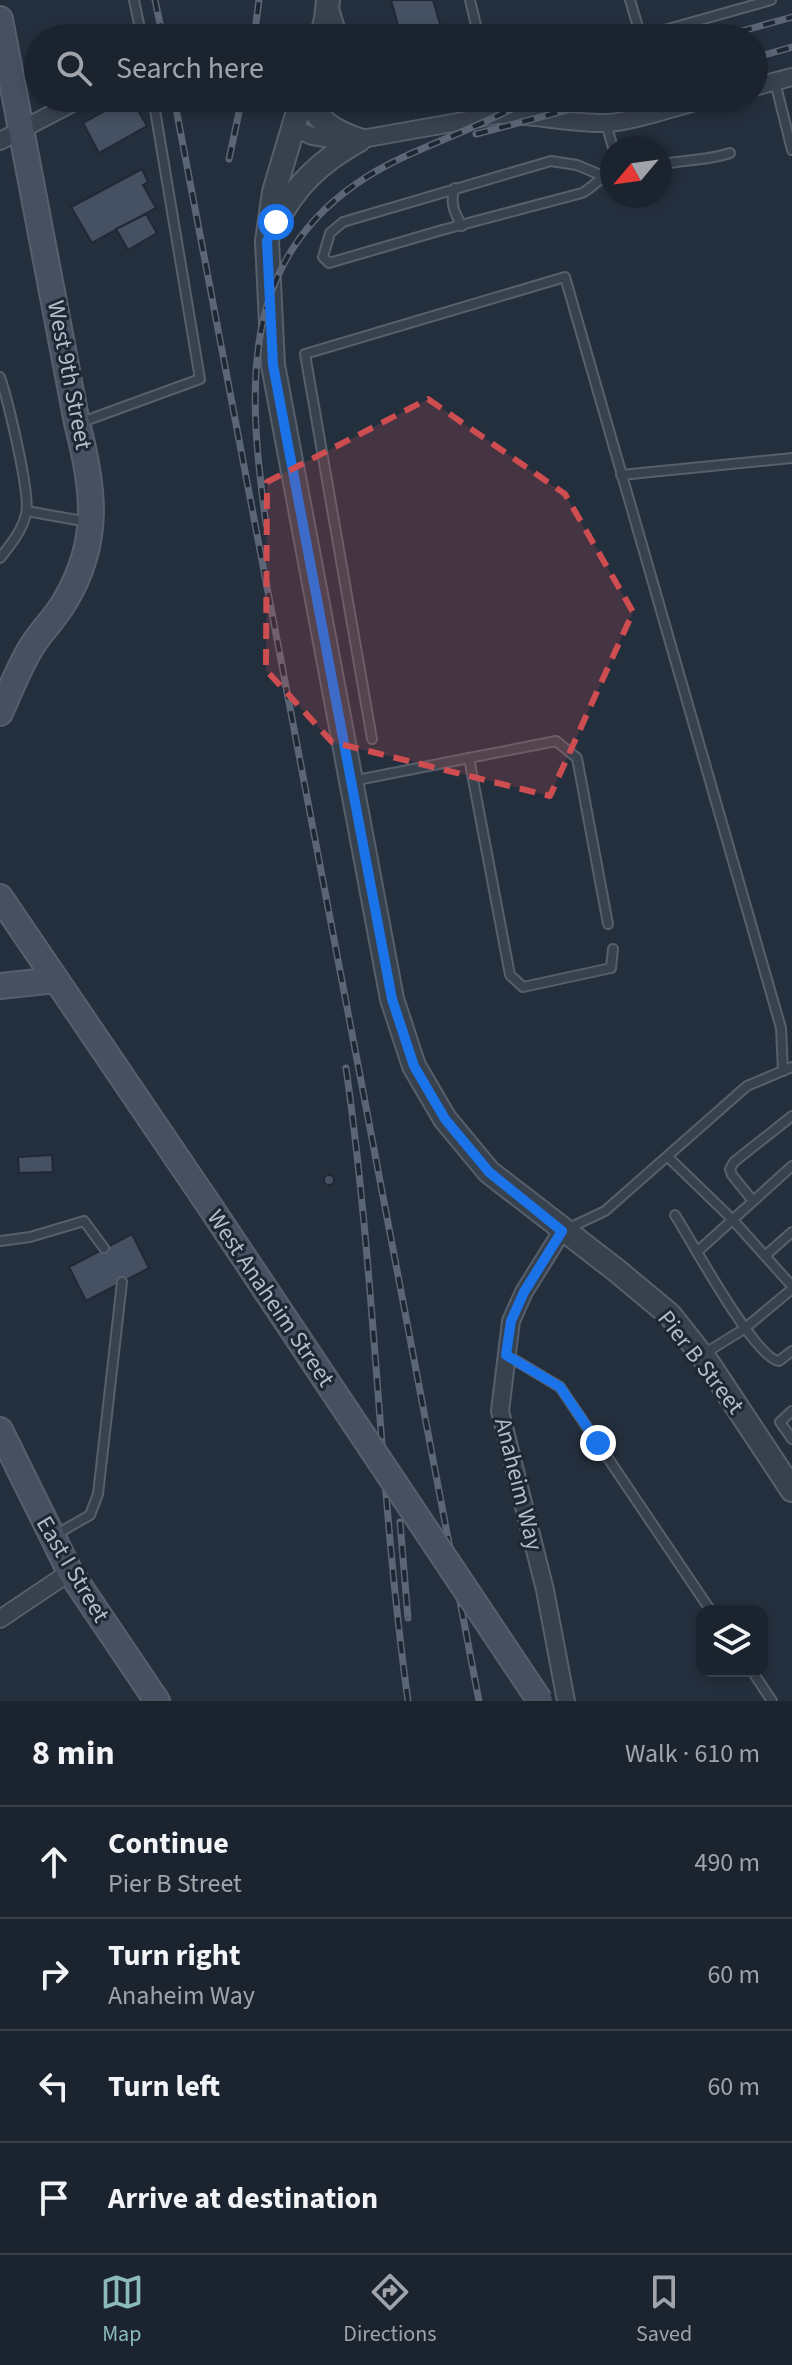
<!DOCTYPE html>
<html lang="en">
<head>
<meta charset="utf-8">
<style>
  :root { --surface:#1b232e; --page:#242b36; --text:#f1f3f6; --muted:#a0a4aa; --line:#39404a; --accent:#8bbbb9 }
  body { margin:0; font-family:"Source Sans 3",sans-serif; background:var(--page); color:var(--text) }
  .controls { position:absolute; right:24px; bottom:24px; display:grid; overflow:hidden; border-radius:16px; box-shadow:0 4px 12px #0003 }
  .controls button { width:72px; height:72px; display:grid; place-items:center; padding:0; border:0; border-bottom:2px solid var(--line); background:var(--surface); color:var(--text); font:40px sans-serif }
  .compass { position:absolute; left:600px; top:136px; width:72px; height:72px; border-radius:50%; background:var(--surface); box-shadow:0 4px 12px #0003; rotate:241deg }
  .stop { position:absolute; width:24px; height:24px; margin:-18px; border:6px solid #1a73e8; border-radius:50%; background:#fff }
  .stop.end { background:#1a73e8; border-color:#fff; box-shadow:0 2px 8px #0008 }
  .list { margin:0; padding:0; list-style:none }
  h2 { display:flex; justify-content:space-between; align-items:center; height:104px; margin:0; padding:0 32px; font-size:34px }
  h2 small { font-size:26px; font-weight:400; color:var(--muted) }
  .list li { display:grid; grid-template-columns:52px 1fr auto; gap:24px; align-items:center; box-sizing:border-box; height:112px; padding:0 32px; border-top:2px solid var(--line) }
  .list b { display:block; font-size:30px; white-space:nowrap }
  .list p { margin:0; font-size:26px; white-space:nowrap; color:var(--muted) }
  .list em { font-size:26px; font-style:normal; color:var(--muted) }
  .icon { flex:none; width:44px; height:44px; fill:none; stroke:currentColor; stroke-width:2; stroke-linecap:round; stroke-linejoin:round }
  .map { position:relative; flex:none; width:792px; height:1701px; overflow:hidden }
  .search { position:absolute; background:var(--surface); box-shadow:0 4px 12px #0003; left:24px; right:24px; top:24px; height:88px; display:flex; align-items:center; gap:20px; box-sizing:border-box; padding:0 28px; border-radius:44px; color:var(--muted); font-size:30px }
  .sheet { height:552px; background:var(--surface) }
  nav { display:flex; justify-content:space-around; align-items:center; box-sizing:border-box; height:112px; border-top:2px solid var(--line); background:var(--surface); font-size:22px; color:var(--muted) }
  nav a { display:grid; justify-items:center; gap:4px }
  nav .on { color:var(--accent) }
  .map>svg:first-child { display:block }
  .building { fill:#455162; stroke:#1f2835; stroke-width:2 }
  .lines { fill:none; stroke-linecap:round; stroke-linejoin:round }
  .service-casing { stroke:#565f6c; stroke-width:12 }
  .minor-casing { stroke:#565f6c; stroke-width:20 }
  .tertiary-casing { stroke:#565f6c; stroke-width:26 }
  .secondary-casing { stroke:#565f6c; stroke-width:28 }
  .service { stroke:#38414e; stroke-width:8 }
  .minor { stroke:#38414e; stroke-width:16 }
  .tertiary { stroke:#38414e; stroke-width:22 }
  .secondary { stroke:#465061; stroke-width:24 }
  .rail-casing { stroke:#5a6575; stroke-width:7 }
  .rail { stroke:#1d2633; stroke-width:4; stroke-dasharray:12; stroke-linecap:butt }
  .secondary-bridge-casing { stroke:#565f6c; stroke-width:28; stroke-linecap:butt }
  .secondary-bridge { stroke:#465061; stroke-width:24 }
  .route { stroke:#1a73e8; stroke-width:10 }
  .marked { fill:#ce4d50; fill-opacity:0.2; stroke:#ce4d50; stroke-width:6; stroke-dasharray:16 10; stroke-linejoin:round }
  .labels { text-anchor:middle; stroke-width:6; stroke-linejoin:round; paint-order:stroke }
  .street-label { font-size:24px; fill:#b4bcc9; stroke:#1d2633 }
</style>
</head>
<body>
<div class="map">
<svg width="792" height="1701" viewBox="0 0 792 1701">
  <rect width="100%" height="100%" fill="#242f3e"/>
  <g class="building">
    <polygon points="391,0 433,0 444,38 395,38 393,30 399,29"/>
    <polygon points="128,98 131,98 147,126 99,153 83,123"/>
    <polygon points="142,169 148,182 143,185 156,208 92,243 71,207"/>
    <polygon points="146,214 157,233 128,250 116,229"/>
    <polygon points="52,1155 53,1172 19,1173 18,1157"/>
    <circle cx="329" cy="1180" r="5"/>
    <polygon points="132,1234 149,1268 86,1301 69,1267"/>
  </g>
  <g class="lines">
    <defs>
      <g id="service">
        <polyline points="134,0 142,38"/>
        <polyline points="470,0 479,38"/>
        <polyline points="630,0 641,37"/>
        <polyline points="334,8 343,38"/>
        <polyline points="636,38 771,0"/>
        <polyline points="775,82 792,150"/>
        <polyline points="401,98 404,98"/>
        <polyline points="606,123 613,148"/>
        <path d="M660,165C683,159 708,161 730,153"/>
        <path d="M603,176L577,165L551,161L343,222L330,233L323,257L329,263L442,230L582,193C594,187 599,177 612,174"/>
        <path d="M455,188C449,202 455,214 462,226"/>
        <path d="M0,377C8,401 31,495 26,514C22,531 11,544 0,558"/>
        <polyline points="82,422 200,379 153,98"/>
        <polyline points="621,475 792,458"/>
        <polyline points="27,511 88,522"/>
        <polyline points="372,739 305,354 565,277 781,1028 783,1071"/>
        <polyline points="352,781 469,758"/>
        <polyline points="608,924 577,758 556,741 469,758 510,975 523,987 611,968 613,949"/>
        <polyline points="668,1157 733,1220 792,1286"/>
        <polyline points="753,1201 732,1175 730,1169 734,1162 792,1116"/>
        <path d="M675,1215C691,1240 755,1359 779,1361L792,1351"/>
        <polyline points="567,1229 605,1211 747,1086 792,1067"/>
        <polyline points="0,1241 30,1237 84,1221 104,1248"/>
        <polyline points="698,1251 792,1166"/>
        <polyline points="766,1255 792,1232"/>
        <polyline points="702,1355 744,1329 792,1289"/>
        <polyline points="508,1356 560,1387 711,1611"/>
        <polyline points="792,1411 780,1422 792,1439"/>
        <polyline points="55,1535 90,1515 98,1494 122,1282"/>
        <polyline points="752,1671 772,1701"/>
      </g>
      <g id="minor">
        <polyline points="754,87 792,77"/>
        <path d="M292,127L312,136L345,142L497,115C534,114 570,124 608,123C637,121 680,105 710,98"/>
        <polyline points="0,141 82,98"/>
        <polyline points="562,1231 524,1292 511,1321 500,1411 545,1590 566,1701"/>
        <polyline points="0,1619 70,1572"/>
      </g>
      <g id="tertiary">
        <polyline points="321,38 326,19 328,0"/>
        <polyline points="302,98 274,192 267,241 273,365 392,999 414,1066 445,1119 489,1172 616,1270 670,1315 708,1363 792,1490"/>
        <path d="M307,98C318,122 335,132 359,140"/>
        <path d="M275,225C294,186 321,161 359,140"/>
      </g>
      <g id="secondary">
        <path d="M0,19L77,423C94,488 101,541 65,601C56,617 42,630 32,646C19,667 10,691 0,713"/>
        <polyline points="0,897 211,1208"/>
        <polyline points="0,986 56,980"/>
        <polyline points="0,1430 70,1572 157,1701"/>
      </g>
    </defs>
    <use href="#service" class="service-casing"/>
    <use href="#minor" class="minor-casing"/>
    <use href="#tertiary" class="tertiary-casing"/>
    <use href="#secondary" class="secondary-casing"/>
    <use href="#service" class="service"/>
    <use href="#minor" class="minor"/>
    <use href="#tertiary" class="tertiary"/>
    <use href="#secondary" class="secondary"/>
    <defs>
      <g id="rail">
        <polyline points="155,0 163,38"/>
        <polyline points="254,38 259,0"/>
        <polyline points="717,38 792,17"/>
        <polyline points="754,58 792,47"/>
        <polyline points="174,98 479,1701"/>
        <polyline points="476,134 613,98"/>
        <polyline points="229,159 242,98"/>
        <path d="M266,524C248,392 237,260 365,178C399,156 438,143 475,126C496,117 515,107 536,98"/>
        <path d="M346,1068C376,1278 379,1491 408,1701"/>
        <polyline points="400,1522 408,1618"/>
      </g>
    </defs>
    <use href="#rail" class="rail-casing"/>
    <use href="#rail" class="rail"/>
    <defs>
      <polyline id="secondary-bridge" points="211,1208 540,1701"/>
    </defs>
    <use href="#secondary-bridge" class="secondary-bridge-casing"/>
    <use href="#secondary-bridge" class="secondary-bridge"/>
  </g>
  <g class="lines">
    <polyline class="route" points="276,222 267,241 273,365 392,999 414,1066 445,1119 489,1172 562,1231 524,1292 511,1321 506,1355 560,1387 598,1443"/>
  </g>
  <path class="marked" d="M428,399L565,494L633,612L550,796L332,742L266,670L267,482Z"/>
  <g class="labels">
    <g class="street-label">
      <text transform="translate(70 375) rotate(79)" y="8">West 9th Street</text>
      <text transform="translate(271 1298) rotate(56)" y="8">West Anaheim Street</text>
      <text transform="translate(701 1362) rotate(52)" y="8">Pier B Street</text>
      <text transform="translate(519 1484) rotate(76)" y="8">Anaheim Way</text>
      <text transform="translate(73 1569) rotate(59)" y="8">East I Street</text>
    </g>
  </g>
</svg>
<div class="controls">
<button><svg class="icon" aria-label="layers" viewBox="0 0 24 24"><path d="M12 4l9 5-9 5-9-5zM3 14l9 5 9-5"/></svg></button>
</div>
<svg class="compass" viewBox="-18 -18 36 36"><path d="M0-13l5 13h-10z" fill="#e53935"/><path d="M0 13l5-13h-10z" fill="#a0a4aa"/></svg>
<div class="stop" style="left:276px;top:222px"></div>
<div class="stop end" style="left:598px;top:1443px"></div>
<div class="search"><svg class="icon" aria-label="search" viewBox="0 0 24 24"><circle cx="10" cy="10" r="6"/><path d="M15 15l6 6"/></svg>Search here</div>
</div>
<section class="sheet">
<h2>8 min<small>Walk · 610 m</small></h2>
<ul class="list">
<li><svg class="icon" aria-label="ahead" viewBox="0 0 24 24"><path d="M12 20V5M6 11l6-6 6 6"/></svg><div><b>Continue</b><p>Pier B Street</p></div><em>490 m</em></li>
<li><svg class="icon" aria-label="right" viewBox="0 0 24 24"><path d="M7 20v-9h11M14 6l5 5-5 5"/></svg><div><b>Turn right</b><p>Anaheim Way</p></div><em>60 m</em></li>
<li><svg class="icon" aria-label="left" viewBox="0 0 24 24"><path d="M17 20v-9H6M10 6l-5 5 5 5"/></svg><div><b>Turn left</b></div><em>60 m</em></li>
<li><svg class="icon" aria-label="arrive" viewBox="0 0 24 24"><path d="M6 21V4h12l-3 4 3 4H6"/></svg><div><b>Arrive at destination</b></div></li>
</ul>
</section>
<nav>
<a class="on"><svg class="icon" aria-label="map" viewBox="0 0 24 24"><path d="M3 6l6-2 6 2 6-2v14l-6 2-6-2-6 2zM9 4v14M15 6v14"/></svg>Map</a>
<a><svg class="icon" aria-label="directions" viewBox="0 0 24 24"><path d="M12 3l9 9-9 9-9-9zM9 14v-3h6M13 9l2 2-2 2"/></svg>Directions</a>
<a><svg class="icon" aria-label="saved" viewBox="0 0 24 24"><path d="M7 4h10v16l-5-4-5 4z"/></svg>Saved</a>
</nav>
</body>
</html>
